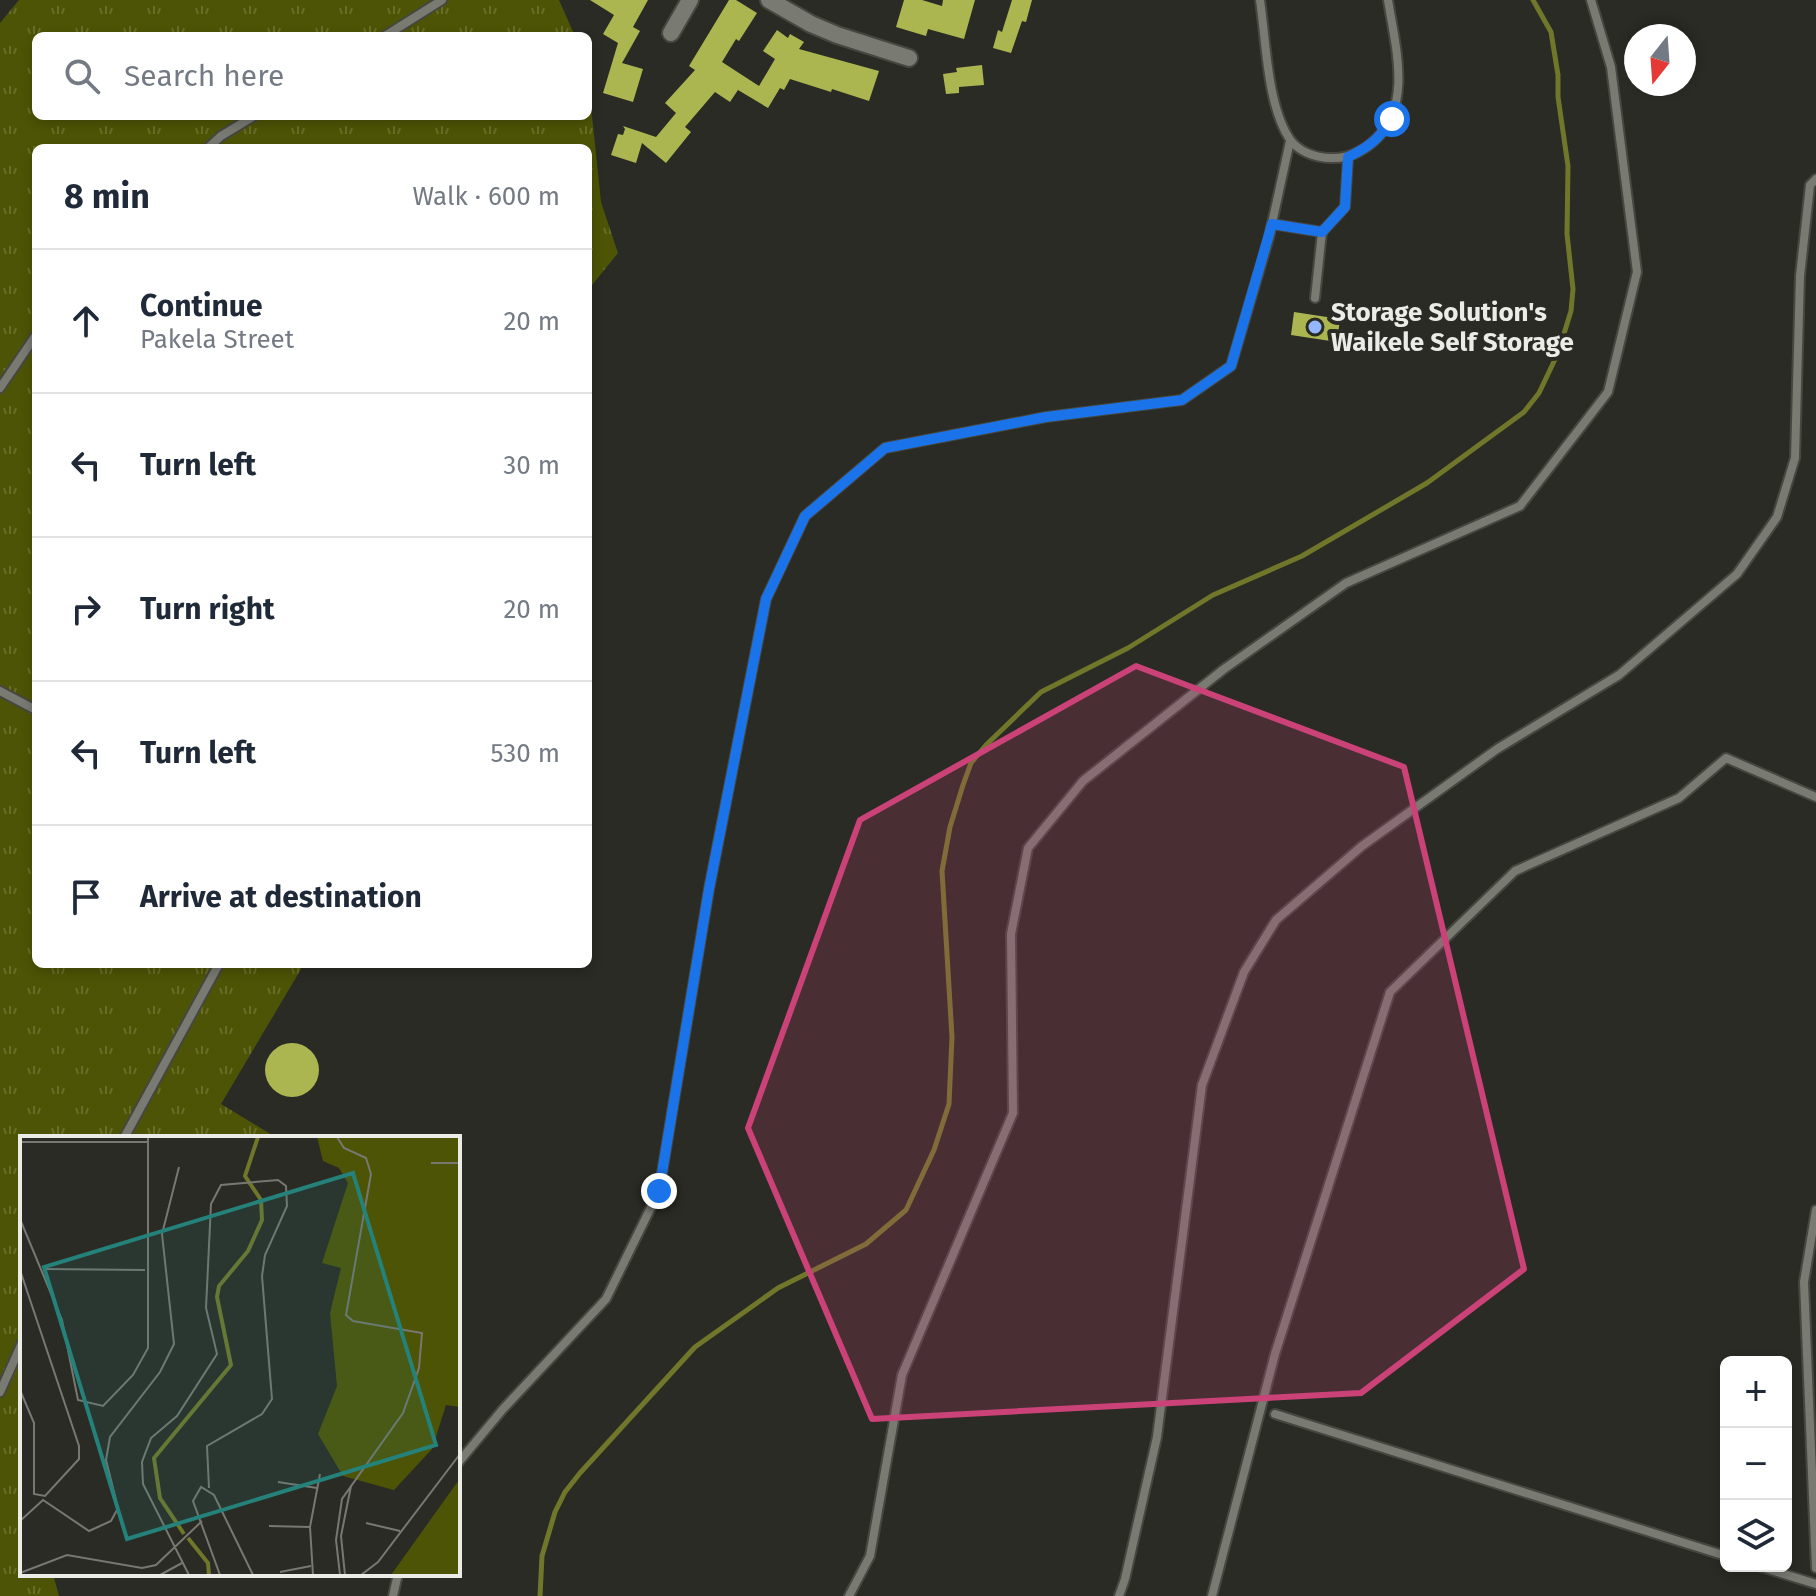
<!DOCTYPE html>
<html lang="en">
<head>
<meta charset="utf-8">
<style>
  :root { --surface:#fff; --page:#f2f2f3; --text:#1f2937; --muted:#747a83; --line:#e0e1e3 }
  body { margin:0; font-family:"Fira Sans",sans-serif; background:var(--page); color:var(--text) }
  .controls { position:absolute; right:24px; bottom:24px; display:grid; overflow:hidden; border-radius:12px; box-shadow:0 4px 12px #0003 }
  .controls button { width:72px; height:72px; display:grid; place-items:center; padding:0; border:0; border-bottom:2px solid var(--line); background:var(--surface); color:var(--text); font:40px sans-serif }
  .compass { position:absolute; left:1624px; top:24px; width:72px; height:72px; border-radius:50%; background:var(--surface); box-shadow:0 4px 12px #0003; rotate:197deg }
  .stop { position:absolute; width:24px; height:24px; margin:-18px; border:6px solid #1a73e8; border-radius:50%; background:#fff }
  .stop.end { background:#1a73e8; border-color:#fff; box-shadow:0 2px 8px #0008 }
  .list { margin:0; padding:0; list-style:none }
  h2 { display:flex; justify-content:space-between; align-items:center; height:104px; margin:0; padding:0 32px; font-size:34px }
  h2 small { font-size:26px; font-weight:400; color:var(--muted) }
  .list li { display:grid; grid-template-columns:52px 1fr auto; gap:24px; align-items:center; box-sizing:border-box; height:144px; padding:0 32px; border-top:2px solid var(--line) }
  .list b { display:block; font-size:30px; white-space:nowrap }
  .list p { margin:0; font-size:26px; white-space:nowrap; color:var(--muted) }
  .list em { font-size:26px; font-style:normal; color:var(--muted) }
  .icon { flex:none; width:44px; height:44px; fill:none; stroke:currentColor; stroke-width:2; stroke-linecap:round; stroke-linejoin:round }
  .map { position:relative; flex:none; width:1816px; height:1596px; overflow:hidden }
  .search { position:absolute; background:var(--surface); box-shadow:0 4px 12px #0003; left:32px; top:32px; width:560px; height:88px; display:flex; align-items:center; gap:20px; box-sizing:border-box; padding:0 28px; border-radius:12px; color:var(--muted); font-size:30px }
  .panel { position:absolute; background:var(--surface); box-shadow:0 4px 12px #0003; left:32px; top:144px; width:560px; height:824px; border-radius:12px }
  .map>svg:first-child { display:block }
  .park { fill:url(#park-tufts) }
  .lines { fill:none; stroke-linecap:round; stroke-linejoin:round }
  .stream { stroke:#70772a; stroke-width:5 }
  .building { fill:#acb651 }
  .service-casing { stroke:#464741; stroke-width:12 }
  .minor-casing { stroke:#464741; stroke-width:20 }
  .service { stroke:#797a72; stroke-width:8 }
  .minor { stroke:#797a72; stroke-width:16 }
  .route { stroke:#1a73e8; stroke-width:10 }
  .marked { fill:#ca4277; fill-opacity:0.2; stroke:#ca4277; stroke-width:6; stroke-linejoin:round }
  .poi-dot { fill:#95b7fd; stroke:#2a2b24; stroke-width:3 }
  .labels { text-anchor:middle; stroke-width:8; stroke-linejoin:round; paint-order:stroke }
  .poi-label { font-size:26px; font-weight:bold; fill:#ebece7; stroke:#2a2b24; text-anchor:start }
  .inset-river { fill:none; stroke:#70772a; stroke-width:4 }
  .inset-road { fill:none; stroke:#777872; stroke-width:2 }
  .view { fill:#25827a; fill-opacity:0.15; stroke:#25827a; stroke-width:4 }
  .inset-edge { fill:none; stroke:#ebece7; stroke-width:4 }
</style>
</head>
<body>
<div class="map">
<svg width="1816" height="1596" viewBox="0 0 1816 1596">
  <defs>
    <pattern id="park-tufts" width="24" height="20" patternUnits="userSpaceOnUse" patternTransform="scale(2)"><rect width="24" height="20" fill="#4e5405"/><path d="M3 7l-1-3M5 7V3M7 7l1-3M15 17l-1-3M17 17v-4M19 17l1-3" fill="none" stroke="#686d29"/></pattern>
  </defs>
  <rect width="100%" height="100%" fill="#2a2b24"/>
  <polygon class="park" points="19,0 559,0 575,36 36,36 36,116 588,116 588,78 601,202 618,253 588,290 588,148 36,148 36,964 304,964 221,1104 277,1138 22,1138 22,1574 53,1574 59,1596 0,1596 0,23"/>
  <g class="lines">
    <polyline class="stream" points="540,1596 542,1556 555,1512 565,1492 580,1473 695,1347 778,1288 866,1244 906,1210 934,1150 949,1104 952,1037 942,871 950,827 963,785 971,763 986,745 1041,692 1128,648 1213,595 1302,556 1427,483 1524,412 1539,393 1558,353 1571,311 1573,289 1567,234 1568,166 1558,97 1558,75 1551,32 1533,0"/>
  </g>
  <g class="building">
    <polygon points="590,0 648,0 633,27 640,31 622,63 643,69 633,102 603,93 618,43 603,34 614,15"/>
    <polygon points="729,0 736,0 757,13 739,41 736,39 722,62 759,86 775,59 763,51 777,30 788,38 790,34 804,42 799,49 879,71 869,101 832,89 831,92 790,79 784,90 780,88 768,108 738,90 730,102 715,92 685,127 691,132 666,163 642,143 636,163 611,155 618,134 623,135 625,129 623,126 656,137 676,113 665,103 695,70 689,66"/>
    <polygon points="904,0 922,0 942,6 943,0 975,0 964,39 928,29 926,36 896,27"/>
    <polygon points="1012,0 1032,0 1026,22 1022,21 1011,53 993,48 998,30 1002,32"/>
    <polygon points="982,65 984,85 959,87 959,93 946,94 943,74 957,72 956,68"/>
    <polygon points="1294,312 1340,319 1337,342 1291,335"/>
    <circle cx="292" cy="1070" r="27"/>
  </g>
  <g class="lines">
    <defs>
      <g id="service">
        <path d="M1260,0C1266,40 1267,104 1289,138C1297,151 1315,158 1331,158C1348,159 1363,151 1375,140C1413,105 1395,45 1388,0"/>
        <polyline points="385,36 442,0"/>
        <polyline points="208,148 221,136 254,116"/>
        <polyline points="1272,224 1322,232 1345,207 1348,157"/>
        <polyline points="1315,298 1322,232"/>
        <polyline points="0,388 36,335"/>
        <polyline points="0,691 36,710"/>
        <polyline points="124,1138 219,964"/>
        <polyline points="1816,1210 1804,1282 1816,1568"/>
        <polyline points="0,1392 22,1343"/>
        <polyline points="1275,1414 1726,1556"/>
        <polyline points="458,1463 503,1409 606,1299 659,1191 709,889 766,599 805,516 885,448 1046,417 1182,400 1231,366 1269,237 1290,141"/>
        <polyline points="1758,1566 1816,1584"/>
        <polyline points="393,1596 398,1574"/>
        <polyline points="849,1596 870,1556 902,1375 1013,1113 1011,934 1028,848 1083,781 1224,669 1346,583 1520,506 1608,392 1637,272 1611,67 1591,0"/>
        <polyline points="1119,1596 1125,1579 1157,1437 1202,1085 1244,972 1276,920 1362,846 1497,749 1619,675 1737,574 1777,517 1795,458 1800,276 1810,185 1816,179"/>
        <polyline points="1212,1596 1275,1354 1390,992 1515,871 1679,798 1726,758 1816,797"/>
      </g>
      <g id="minor">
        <polyline points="769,0 811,24 837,35 909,58"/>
        <polyline points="671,33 690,0"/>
      </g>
    </defs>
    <use href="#service" class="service-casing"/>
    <use href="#minor" class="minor-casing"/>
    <use href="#service" class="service"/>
    <use href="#minor" class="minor"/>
  </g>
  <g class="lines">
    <path class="route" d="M659,1191L709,889L766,599L805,516L885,448L1046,417L1182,400L1231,366L1272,224L1322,232L1345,207L1348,157C1369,147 1379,139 1392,119"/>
  </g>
  <path class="marked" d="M1136,666L1404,767L1524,1269L1361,1393L872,1419L748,1128L860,820Z"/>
  <circle class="poi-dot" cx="1315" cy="327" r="8"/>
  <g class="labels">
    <g class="poi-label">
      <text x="1331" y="321">Storage Solution's<tspan x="1331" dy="30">Waikele Self Storage</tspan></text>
    </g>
  </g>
  <g transform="translate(20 1136)">
    <rect width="440" height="440" fill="#2a2b24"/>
    <path d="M440,343V439H371L436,348Z" fill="#4e5405"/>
    <path d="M297,1H440V271L426,269L412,313L374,354L323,340L298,298L317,250L310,177L321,132L302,127L328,47L319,32L303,25Z" fill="#4e5405"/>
    <path class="inset-river" d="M164,398L140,362L134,322L211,229L197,161L199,150L228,115L242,84L241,64L225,40L238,1M168,402L188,427L189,439"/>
    <path class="inset-road" d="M317,1L324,12L346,22L351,38L326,179L333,185L402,197L399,232L383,277L322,363L316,404L320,439M0,6H128M411,27H439M0,83L42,184L58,264L83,270L113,239L128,212V1M24,133L125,134M0,134L59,310V323L25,360L14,358V287L0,254M258,346L297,352M0,385L23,364L69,395L91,385L98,372L86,324L90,301L140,236L154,208L142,98L159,31M346,387L380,395M249,390L290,391M260,436L291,430M0,437L47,419L122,432L136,429L182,385M140,439L162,427M169,439L123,348L122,326L131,302L157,280L197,218L186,172L191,68L201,49L258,44L266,50L267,70L245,119L242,140L252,263L242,278L187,310L189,352M200,439L173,365L181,351L194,359L233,439M293,439L290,391L300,338M325,439L321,400L331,350M341,439L358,426L440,318"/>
    <path class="view" d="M333,37L416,309L107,403L24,131Z"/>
    <rect width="440" height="440" class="inset-edge"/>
  </g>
</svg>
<div class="controls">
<button>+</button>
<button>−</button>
<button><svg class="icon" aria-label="layers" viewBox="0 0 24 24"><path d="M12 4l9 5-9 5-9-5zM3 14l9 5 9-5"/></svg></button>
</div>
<svg class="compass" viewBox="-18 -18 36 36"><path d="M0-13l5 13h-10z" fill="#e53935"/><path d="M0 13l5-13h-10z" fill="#747a83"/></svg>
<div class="stop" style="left:1392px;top:119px"></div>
<div class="stop end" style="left:659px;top:1191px"></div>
<div class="search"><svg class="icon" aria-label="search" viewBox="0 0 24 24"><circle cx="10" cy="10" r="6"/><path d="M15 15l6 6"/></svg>Search here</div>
<section class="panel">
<h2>8 min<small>Walk · 600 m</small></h2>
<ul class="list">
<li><svg class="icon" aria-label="ahead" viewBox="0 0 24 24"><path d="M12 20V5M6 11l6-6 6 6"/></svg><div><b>Continue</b><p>Pakela Street</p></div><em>20 m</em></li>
<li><svg class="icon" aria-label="left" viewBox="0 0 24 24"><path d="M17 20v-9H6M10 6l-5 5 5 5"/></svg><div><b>Turn left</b></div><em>30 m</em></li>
<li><svg class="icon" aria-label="right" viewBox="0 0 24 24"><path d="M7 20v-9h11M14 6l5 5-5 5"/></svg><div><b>Turn right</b></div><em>20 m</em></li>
<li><svg class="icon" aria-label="left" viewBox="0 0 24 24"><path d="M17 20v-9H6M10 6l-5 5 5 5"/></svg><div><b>Turn left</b></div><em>530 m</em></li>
<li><svg class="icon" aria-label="arrive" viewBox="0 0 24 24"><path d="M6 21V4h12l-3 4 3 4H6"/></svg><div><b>Arrive at destination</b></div></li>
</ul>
</section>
</div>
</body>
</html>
